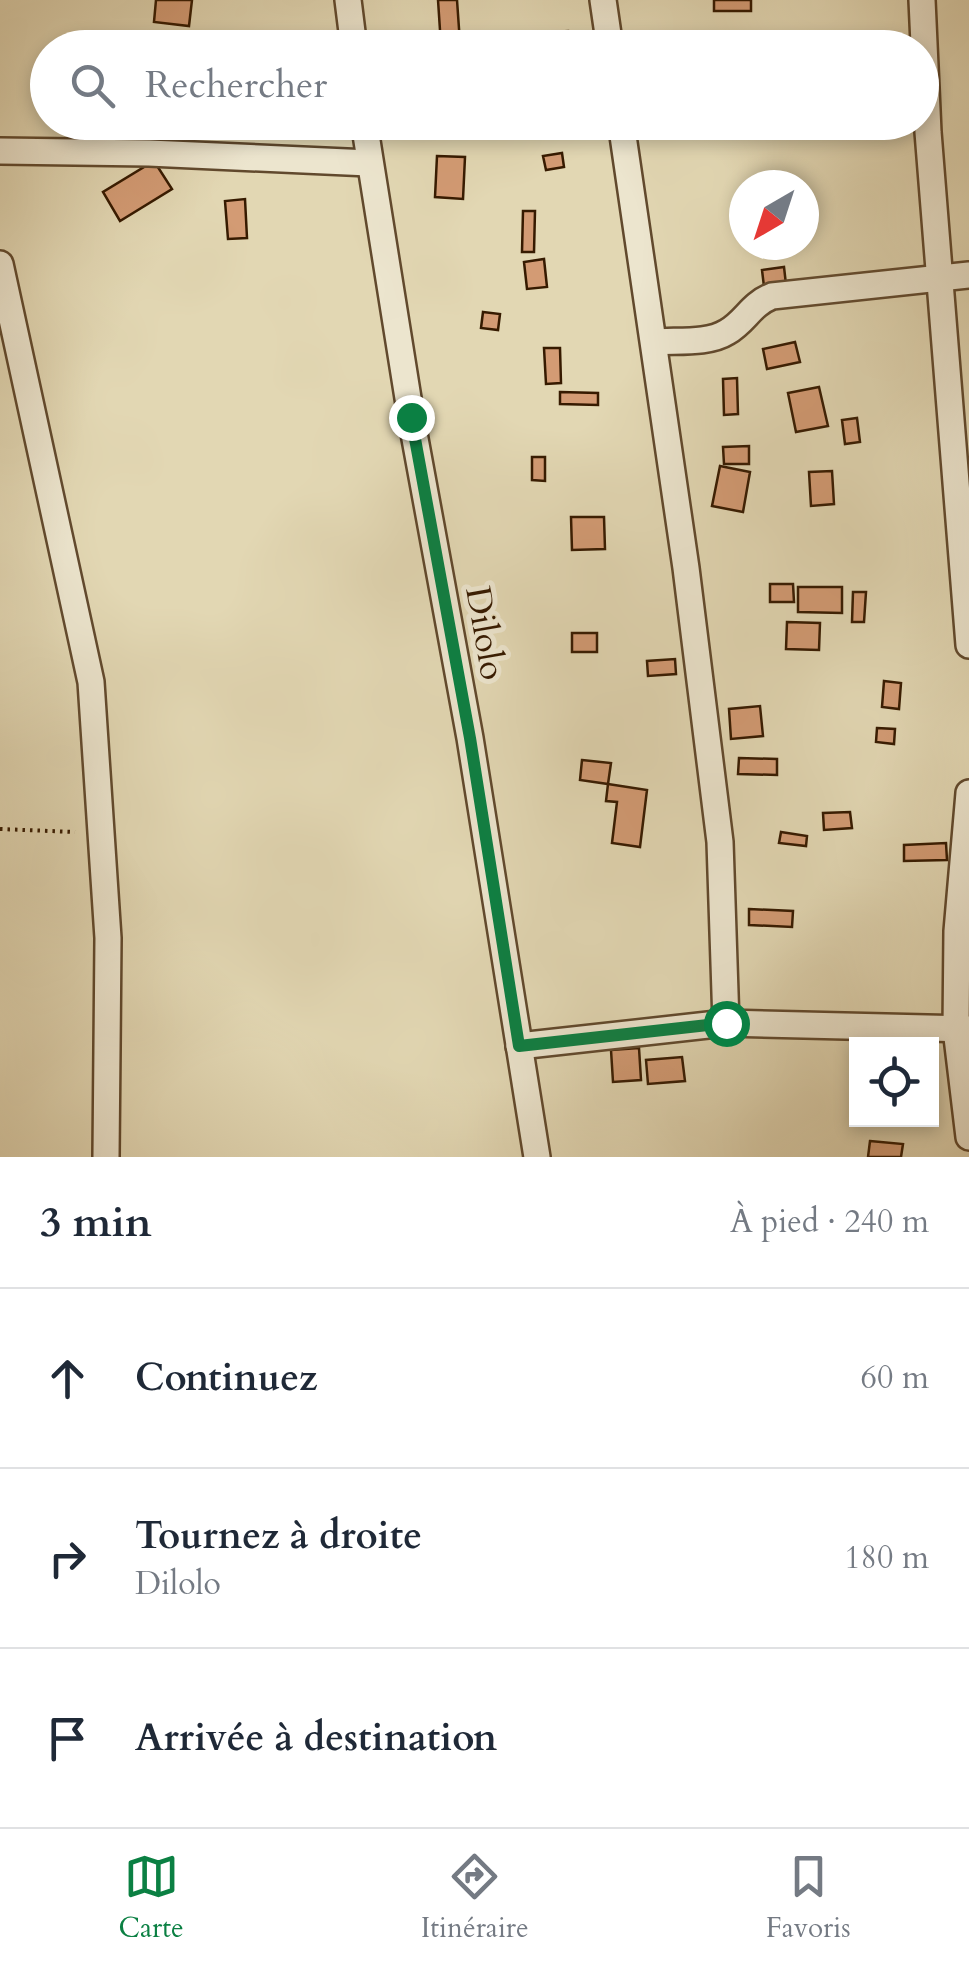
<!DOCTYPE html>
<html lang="fr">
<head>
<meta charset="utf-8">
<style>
  :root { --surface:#fff; --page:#f2f2f3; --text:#1f2937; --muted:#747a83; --line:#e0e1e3; --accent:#0b8043 }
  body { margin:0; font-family:Cardo,serif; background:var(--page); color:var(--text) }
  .controls { position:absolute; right:30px; bottom:30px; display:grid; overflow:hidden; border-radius:0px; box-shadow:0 5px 15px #0003 }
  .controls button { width:90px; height:90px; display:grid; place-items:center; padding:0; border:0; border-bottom:2px solid var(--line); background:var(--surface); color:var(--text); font:50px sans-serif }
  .compass { position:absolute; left:729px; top:170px; width:90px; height:90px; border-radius:50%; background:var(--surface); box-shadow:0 5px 15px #0003; rotate:219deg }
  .stop { position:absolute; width:30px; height:30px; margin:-22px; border:8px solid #0b8043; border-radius:50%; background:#fff }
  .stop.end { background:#0b8043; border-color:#fff; box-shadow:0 2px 10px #0008 }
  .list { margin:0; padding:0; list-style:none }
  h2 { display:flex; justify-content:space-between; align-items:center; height:130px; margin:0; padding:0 40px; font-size:42px }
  h2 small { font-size:32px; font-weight:400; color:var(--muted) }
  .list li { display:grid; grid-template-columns:65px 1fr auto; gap:30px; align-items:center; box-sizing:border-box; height:180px; padding:0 40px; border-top:2px solid var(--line) }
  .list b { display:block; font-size:38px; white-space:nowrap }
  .list p { margin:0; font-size:32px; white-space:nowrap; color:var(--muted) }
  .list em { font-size:32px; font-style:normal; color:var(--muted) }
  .icon { flex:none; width:55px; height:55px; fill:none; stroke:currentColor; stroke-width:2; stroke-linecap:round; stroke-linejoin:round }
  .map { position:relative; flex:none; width:969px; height:1157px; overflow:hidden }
  .search { position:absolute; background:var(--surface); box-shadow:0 5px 15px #0003; left:30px; right:30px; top:30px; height:110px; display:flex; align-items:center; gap:25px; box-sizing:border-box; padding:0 35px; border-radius:55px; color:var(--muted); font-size:38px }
  .sheet { height:670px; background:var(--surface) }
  nav { display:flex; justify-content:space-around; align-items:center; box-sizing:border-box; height:140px; border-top:2px solid var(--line); background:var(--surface); font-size:28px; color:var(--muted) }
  nav a { display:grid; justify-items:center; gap:5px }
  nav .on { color:var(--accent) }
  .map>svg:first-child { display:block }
  .building { fill:#d39b74; stroke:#361a00; stroke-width:2.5 }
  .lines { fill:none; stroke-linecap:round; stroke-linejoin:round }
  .minor-casing { stroke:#61492d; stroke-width:30 }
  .path { stroke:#361a00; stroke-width:4; stroke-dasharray:2.5 5; stroke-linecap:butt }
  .minor { stroke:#ece5ce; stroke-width:25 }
  .route { stroke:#0b8043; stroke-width:12 }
  .labels { text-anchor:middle; stroke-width:10; stroke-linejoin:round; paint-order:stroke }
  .street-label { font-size:35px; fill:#361a00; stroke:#ece5ce }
</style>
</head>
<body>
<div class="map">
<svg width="969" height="1157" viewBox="0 0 969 1157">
  <rect width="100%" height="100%" fill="#e2d7b3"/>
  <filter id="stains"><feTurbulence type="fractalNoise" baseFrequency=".002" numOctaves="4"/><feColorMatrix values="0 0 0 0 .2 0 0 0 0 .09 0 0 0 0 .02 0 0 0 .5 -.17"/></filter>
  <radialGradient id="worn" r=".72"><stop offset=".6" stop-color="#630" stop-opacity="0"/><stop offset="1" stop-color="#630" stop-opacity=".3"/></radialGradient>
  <g class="building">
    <polygon points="156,0 192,0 189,26 154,22"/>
    <polygon points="438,0 457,0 460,43 441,45"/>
    <rect x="714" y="0" width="37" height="11"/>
    <polygon points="568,31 569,48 535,48 534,33"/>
    <polygon points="562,153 564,167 546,170 543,156"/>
    <polygon points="437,156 465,157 463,199 435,197"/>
    <polygon points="154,161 172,189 120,221 103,192"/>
    <polygon points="245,199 247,238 228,239 225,201"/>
    <polygon points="523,211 535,211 534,252 522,252"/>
    <polygon points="544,259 547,287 527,289 524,262"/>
    <polygon points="784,267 787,293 765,295 762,270"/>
    <polygon points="483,312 500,314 498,330 481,328"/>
    <polygon points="795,342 800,362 767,369 763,349"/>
    <polygon points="544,348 560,348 561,383 546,384"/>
    <polygon points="737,378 738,414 724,415 723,379"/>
    <polygon points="819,387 828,426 796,432 788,393"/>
    <polygon points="560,392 598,393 598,405 560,404"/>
    <polygon points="857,418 860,442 845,444 842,420"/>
    <polygon points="749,446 749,464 724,464 723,447"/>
    <polygon points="532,457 545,457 545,481 532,480"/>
    <polygon points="720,466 750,472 743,512 712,506"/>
    <polygon points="832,471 834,504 811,506 809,472"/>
    <polygon points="571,517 604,517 605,549 572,550"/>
    <polygon points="770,584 793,584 794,602 770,602"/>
    <polygon points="798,587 842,587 842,613 798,612"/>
    <polygon points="853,592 866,592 864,622 852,622"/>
    <polygon points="787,622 820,623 819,650 786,649"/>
    <rect x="572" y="633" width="25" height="19"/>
    <polygon points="675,659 676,674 648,676 647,661"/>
    <polygon points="884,681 901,683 899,709 882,707"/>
    <polygon points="760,706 763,736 731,739 729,709"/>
    <polygon points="877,728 895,729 894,744 876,742"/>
    <polygon points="739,758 777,759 777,775 738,774"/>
    <polygon points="582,760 611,763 608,784 580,780"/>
    <polygon points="608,784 647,790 640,847 612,843 617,802 606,801"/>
    <polygon points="850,812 852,828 824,830 823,813"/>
    <polygon points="781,832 807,836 806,846 779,843"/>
    <polygon points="946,843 947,860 904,861 904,845"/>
    <polygon points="749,909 793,911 792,927 749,925"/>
    <polygon points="639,1048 641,1080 613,1082 611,1050"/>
    <polygon points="682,1057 685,1081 648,1084 646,1060"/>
    <polygon points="870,1141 903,1144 901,1157 868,1157"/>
  </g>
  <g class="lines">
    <defs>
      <g id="minor">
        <polyline points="348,0 354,48"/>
        <polyline points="603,0 610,48"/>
        <polyline points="922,0 928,132 969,645"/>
        <polyline points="364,122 411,417 470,738 537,1157"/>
        <polyline points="621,122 686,568 720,842 726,1023"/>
        <polyline points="0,151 149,153 369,163"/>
        <polyline points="0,264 91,682 108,938 106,1157"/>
        <path d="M654,342C676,340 708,344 727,332C746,321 750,305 772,296L969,275"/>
        <polyline points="969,793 957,931 956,1029 969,1137"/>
        <polyline points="519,1046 726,1023 969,1029"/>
      </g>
    </defs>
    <use href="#minor" class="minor-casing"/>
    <polyline class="path" points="0,829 75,832"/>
    <use href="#minor" class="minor"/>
  </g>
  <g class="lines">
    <polyline class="route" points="411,417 470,738 519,1046 726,1023"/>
  </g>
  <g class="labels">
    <g class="street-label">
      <text transform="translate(486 633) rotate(80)" y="12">Dilolo</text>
    </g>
  </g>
  <rect width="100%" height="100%" filter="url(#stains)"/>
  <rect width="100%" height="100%" fill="url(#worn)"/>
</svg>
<div class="controls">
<button><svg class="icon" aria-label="locate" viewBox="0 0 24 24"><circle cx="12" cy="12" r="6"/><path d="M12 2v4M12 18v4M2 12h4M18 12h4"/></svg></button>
</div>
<svg class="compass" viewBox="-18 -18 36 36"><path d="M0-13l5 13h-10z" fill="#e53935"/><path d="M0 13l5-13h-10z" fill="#747a83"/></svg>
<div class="stop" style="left:726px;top:1023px"></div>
<div class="stop end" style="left:411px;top:417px"></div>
<div class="search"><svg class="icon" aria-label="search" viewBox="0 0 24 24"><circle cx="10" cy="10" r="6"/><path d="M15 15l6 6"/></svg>Rechercher</div>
</div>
<section class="sheet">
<h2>3 min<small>À pied · 240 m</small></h2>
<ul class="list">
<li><svg class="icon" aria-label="ahead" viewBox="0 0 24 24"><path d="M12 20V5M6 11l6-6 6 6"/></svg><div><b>Continuez</b></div><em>60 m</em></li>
<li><svg class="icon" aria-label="right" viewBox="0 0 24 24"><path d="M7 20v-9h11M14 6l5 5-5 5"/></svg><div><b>Tournez à droite</b><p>Dilolo</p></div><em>180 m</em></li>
<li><svg class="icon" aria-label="arrive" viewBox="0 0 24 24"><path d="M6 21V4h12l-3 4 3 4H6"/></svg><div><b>Arrivée à destination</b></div></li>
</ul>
</section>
<nav>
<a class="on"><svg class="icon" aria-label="map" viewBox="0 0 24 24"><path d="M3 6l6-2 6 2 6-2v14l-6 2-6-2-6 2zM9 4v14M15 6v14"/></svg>Carte</a>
<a><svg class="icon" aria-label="directions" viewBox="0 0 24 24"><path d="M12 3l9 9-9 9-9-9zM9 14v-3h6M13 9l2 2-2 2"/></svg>Itinéraire</a>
<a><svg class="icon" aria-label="saved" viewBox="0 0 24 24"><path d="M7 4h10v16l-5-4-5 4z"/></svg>Favoris</a>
</nav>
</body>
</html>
